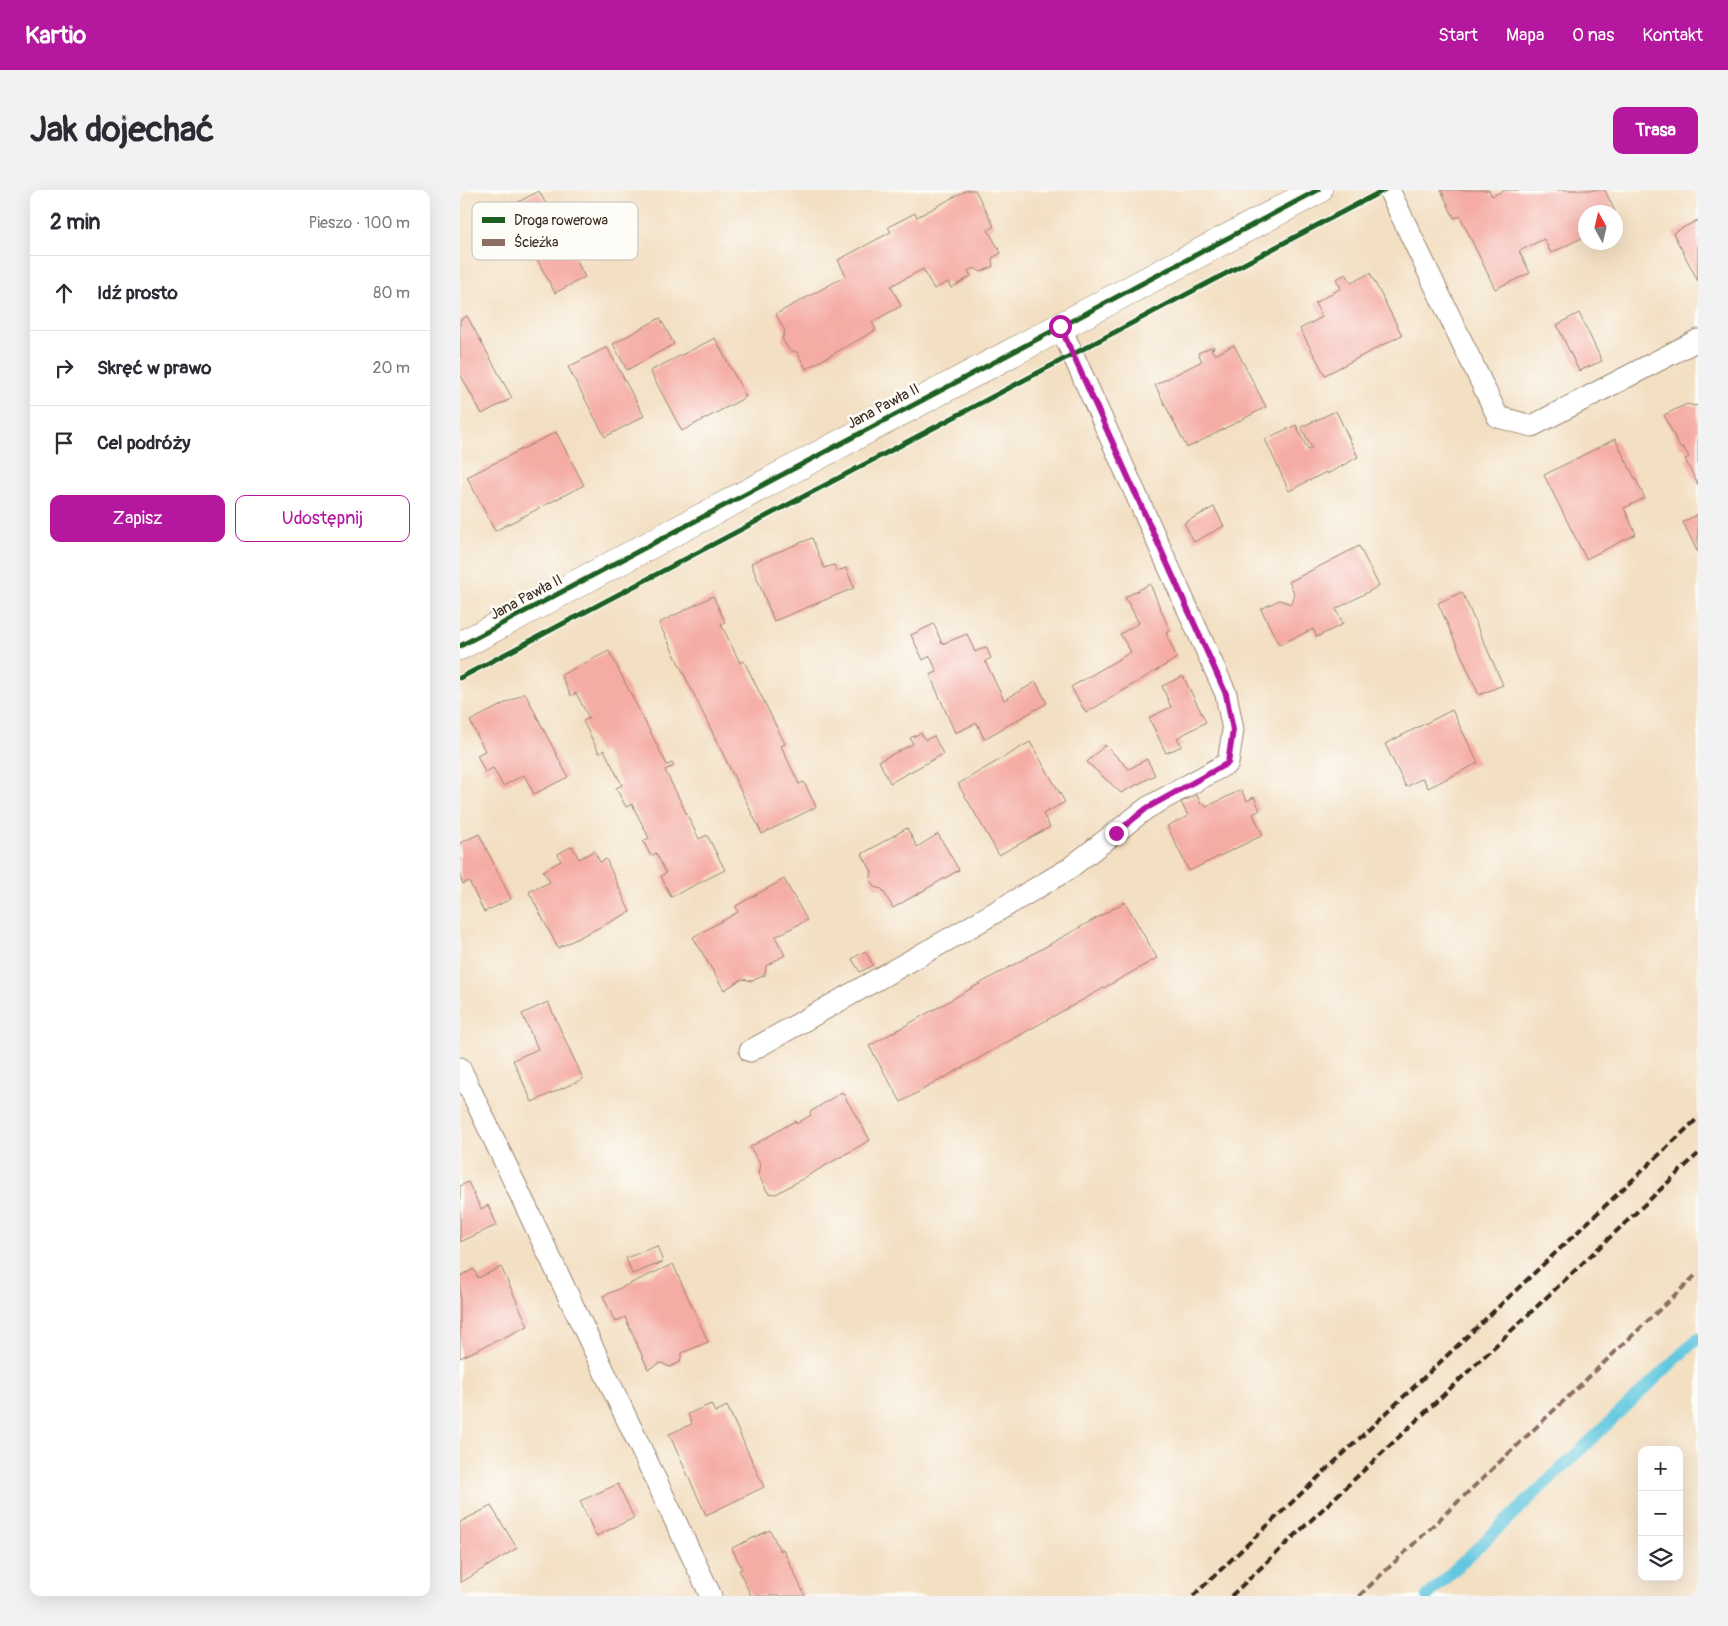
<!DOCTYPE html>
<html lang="pl">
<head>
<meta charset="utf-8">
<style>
  :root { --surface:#fff; --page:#f2f2f3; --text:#2b2b33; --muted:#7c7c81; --line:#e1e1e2; --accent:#b5179e }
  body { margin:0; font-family:Pangolin,sans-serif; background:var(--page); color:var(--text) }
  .controls { position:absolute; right:15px; bottom:15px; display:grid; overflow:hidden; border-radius:10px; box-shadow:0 5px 20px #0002 }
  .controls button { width:45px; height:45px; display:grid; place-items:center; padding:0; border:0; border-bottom:1px solid var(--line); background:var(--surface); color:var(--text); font:25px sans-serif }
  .compass { position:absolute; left:1118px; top:15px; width:45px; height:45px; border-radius:50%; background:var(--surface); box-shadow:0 5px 20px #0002; rotate:352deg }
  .stop { position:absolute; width:15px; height:15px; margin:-11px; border:4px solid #b5179e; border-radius:50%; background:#fff }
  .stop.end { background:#b5179e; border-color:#fff; box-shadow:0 1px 5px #0008 }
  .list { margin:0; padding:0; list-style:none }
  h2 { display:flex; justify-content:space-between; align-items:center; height:65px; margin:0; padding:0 20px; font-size:21px }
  h2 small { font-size:16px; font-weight:400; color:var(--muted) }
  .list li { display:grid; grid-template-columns:32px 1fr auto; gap:15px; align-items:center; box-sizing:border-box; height:75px; padding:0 20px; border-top:1px solid var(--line) }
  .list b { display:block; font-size:19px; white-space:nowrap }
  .list em { font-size:16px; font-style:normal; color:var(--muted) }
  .actions { display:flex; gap:10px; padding:15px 20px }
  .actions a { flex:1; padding:11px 0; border:1px solid var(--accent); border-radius:10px; text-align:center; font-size:18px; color:var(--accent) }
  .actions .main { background:var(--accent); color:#fff }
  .icon { flex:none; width:28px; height:28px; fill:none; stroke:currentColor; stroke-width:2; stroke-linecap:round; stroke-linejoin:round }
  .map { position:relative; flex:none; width:1238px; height:1406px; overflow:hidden; border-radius:10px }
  header { display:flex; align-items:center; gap:30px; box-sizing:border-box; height:70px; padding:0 25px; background:var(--accent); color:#fff }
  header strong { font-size:24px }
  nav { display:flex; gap:28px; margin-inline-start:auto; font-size:18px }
  .intro { display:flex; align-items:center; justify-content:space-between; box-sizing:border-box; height:120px; padding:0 30px }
  h1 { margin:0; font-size:35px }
  .button { padding:12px 22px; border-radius:10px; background:var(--accent); color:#fff; font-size:18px; font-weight:700 }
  main { display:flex; gap:30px; padding:0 30px }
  aside { flex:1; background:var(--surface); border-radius:10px; box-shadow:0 5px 20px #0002 }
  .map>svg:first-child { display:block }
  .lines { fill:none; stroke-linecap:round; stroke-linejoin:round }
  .stream { stroke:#62c7df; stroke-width:12 }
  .building { fill:#f5aca5 }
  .lane-casing { stroke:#978470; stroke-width:23 }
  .secondary-casing { stroke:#978470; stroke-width:29 }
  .lane { stroke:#fff; stroke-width:21 }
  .secondary { stroke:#fff; stroke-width:28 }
  .rail { stroke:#3b2a1e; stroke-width:4; stroke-dasharray:8 4; stroke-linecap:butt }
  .quiet { stroke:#8d6e63; stroke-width:4; stroke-dasharray:8 4; stroke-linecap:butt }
  .cycleway-casing { stroke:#fdfcf7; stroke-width:8 }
  .cycleway { stroke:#1b5e20; stroke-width:5 }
  .route { stroke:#b5179e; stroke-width:6 }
  .labels { text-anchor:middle; stroke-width:5; stroke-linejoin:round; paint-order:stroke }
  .street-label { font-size:15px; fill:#3b2a1e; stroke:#fdfcf7 }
  .key { fill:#fdfcf7; stroke:#c3bdb6; stroke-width:1 }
  .key-label { font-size:14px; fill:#3b2a1e }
</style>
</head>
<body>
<header>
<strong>Kartio</strong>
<nav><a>Start</a><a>Mapa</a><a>O nas</a><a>Kontakt</a></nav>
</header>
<div class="intro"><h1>Jak dojechać</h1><a class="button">Trasa</a></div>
<main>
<aside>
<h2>2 min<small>Pieszo · 100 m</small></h2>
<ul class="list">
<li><svg class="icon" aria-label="ahead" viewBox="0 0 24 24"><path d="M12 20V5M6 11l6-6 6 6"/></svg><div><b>Idź prosto</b></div><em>80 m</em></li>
<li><svg class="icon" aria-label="right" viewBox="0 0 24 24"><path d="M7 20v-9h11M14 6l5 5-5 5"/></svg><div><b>Skręć w prawo</b></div><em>20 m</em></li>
<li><svg class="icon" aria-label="arrive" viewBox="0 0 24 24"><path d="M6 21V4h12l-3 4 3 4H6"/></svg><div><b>Cel podróży</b></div></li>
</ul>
<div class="actions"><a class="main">Zapisz</a><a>Udostępnij</a></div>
</aside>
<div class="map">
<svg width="1238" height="1406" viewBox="0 0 1238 1406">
  <rect width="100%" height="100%" fill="#fdfcf7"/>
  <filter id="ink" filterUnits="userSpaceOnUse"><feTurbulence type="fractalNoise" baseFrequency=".02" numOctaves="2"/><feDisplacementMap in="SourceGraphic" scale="10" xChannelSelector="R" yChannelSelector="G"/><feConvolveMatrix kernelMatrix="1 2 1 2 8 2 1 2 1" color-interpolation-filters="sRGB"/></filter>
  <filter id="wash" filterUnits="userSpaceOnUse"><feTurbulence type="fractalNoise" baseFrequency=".0096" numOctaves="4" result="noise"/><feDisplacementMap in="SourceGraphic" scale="20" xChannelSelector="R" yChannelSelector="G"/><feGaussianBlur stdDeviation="1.12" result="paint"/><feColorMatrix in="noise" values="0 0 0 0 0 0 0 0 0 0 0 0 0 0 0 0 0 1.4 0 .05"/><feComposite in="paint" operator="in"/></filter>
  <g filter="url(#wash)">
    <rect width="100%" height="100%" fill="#f3dfc2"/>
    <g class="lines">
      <polyline class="stream" points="967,1406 1238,1148"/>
    </g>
    <g id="blocks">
      <g class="building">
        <polygon points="507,0 515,0 534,36 528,40 541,63 532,68 533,76 521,82 514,78 508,81 511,86 491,98 488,92 474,99 463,79 431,96 441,116 412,132 416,140 346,179 337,162 329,160 322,149 325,141 316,124 386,86 378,70 431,42 428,37 455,23 457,27"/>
        <polygon points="981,0 1029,0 1032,6 1045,0 1145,0 1155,22 1126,22 1126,46 1091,63 1084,49 1059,61 1070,83 1035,99 1000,26 994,28"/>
        <polygon points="79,1 125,87 95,103 49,17"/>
        <polygon points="1238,30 1238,91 1213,43"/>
        <polygon points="910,83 942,145 865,185 840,139 862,127 855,113 881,98 876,89 886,84 891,93"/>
        <polygon points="1119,123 1142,171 1119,181 1097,135"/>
        <polygon points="7,126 52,208 22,224 0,184 0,130"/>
        <polygon points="200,128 214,154 167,180 153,154"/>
        <polygon points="255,148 286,207 222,241 190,181"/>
        <polygon points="774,155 806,217 727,258 695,195 742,171 738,163 753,156 754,158 751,159 755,165"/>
        <polygon points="147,157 184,226 145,247 108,177"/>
        <polygon points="1227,214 1235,216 1238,215 1238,295 1225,269 1229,267 1223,257 1220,258 1204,225"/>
        <polygon points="876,221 898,267 867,284 866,282 829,301 805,249 836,235 848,260 852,258 841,237"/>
        <polygon points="96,242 124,295 35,341 7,287"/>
        <polygon points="1155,249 1185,308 1164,318 1176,344 1126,369 1084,285"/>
        <polygon points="754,317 764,336 734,352 724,333"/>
        <polygon points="1238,324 1238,363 1223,332"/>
        <polygon points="352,348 364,378 374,375 377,381 386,378 394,398 314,431 291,373"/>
        <polygon points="899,356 919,396 876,419 883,434 857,447 853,439 819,455 801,419 819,410 831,414 834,403 829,392"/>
        <polygon points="690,394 710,441 706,443 717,468 626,523 611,497 671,462 660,444 679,433 665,407"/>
        <polygon points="1002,402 1043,495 1019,505 978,413"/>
        <polygon points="253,406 265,432 261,434 280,473 284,471 325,554 321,556 339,594 344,592 356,617 302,644 199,433"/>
        <polygon points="474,434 482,454 507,444 515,462 526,457 531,468 525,471 544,510 576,492 587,513 524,549 517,533 495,543 470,485 477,482 470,466 463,470 451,445"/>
        <polygon points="149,461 207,575 212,573 214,576 205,580 239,649 247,645 265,680 211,707 201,686 206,683 196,663 191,666 183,651 189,648 172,614 166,617 156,598 162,595 144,560 139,563 123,531 129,528 116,503 111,506 101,485"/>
        <polygon points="723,486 746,532 717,548 722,556 706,563 689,528 711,517 702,496"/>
        <polygon points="65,503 108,587 74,604 64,585 43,596 33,578 25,582 17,565 25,561 10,531"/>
        <polygon points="992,520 1018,573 968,598 963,588 946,597 925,554"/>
        <polygon points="461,543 465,550 474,546 483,564 430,593 419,571 453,554 450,548"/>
        <polygon points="570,552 605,612 583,624 590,637 539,665 498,594"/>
        <polygon points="645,555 669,579 687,569 695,585 661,603 627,572"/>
        <polygon points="781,600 787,611 794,607 800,620 793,624 803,645 729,681 707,636 728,626 721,612 737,605 741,614 744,613 746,617"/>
        <polygon points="447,638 457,657 478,644 499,680 433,718 422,699 414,697 410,690 412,682 402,664"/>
        <polygon points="19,644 51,709 24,722 9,691 3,694 0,687 0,653"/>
        <polygon points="112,656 119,669 134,661 140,672 146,669 170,722 98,758 69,702 90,692 83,681 101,671 98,664"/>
        <polygon points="324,689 347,730 315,747 325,765 306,776 305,785 292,791 282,789 264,800 233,747 278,722 276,716"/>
        <polygon points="665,712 697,768 441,912 409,856"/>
        <polygon points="405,761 413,775 400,782 392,769"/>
        <polygon points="88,812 123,889 72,912 53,870 78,859 62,824"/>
        <polygon points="382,902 410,950 316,1004 308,1003 298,984 300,974 290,957 335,931 336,934 351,925 350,922"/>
        <polygon points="8,992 21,1019 28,1015 37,1035 0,1052 0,996"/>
        <polygon points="197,1056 203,1072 172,1084 166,1068"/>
        <polygon points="213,1074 248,1152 222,1163 220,1172 210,1177 201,1173 188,1179 165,1127 155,1132 143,1106"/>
        <polygon points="41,1077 68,1136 0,1168 0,1086 14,1079 18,1088"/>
        <polygon points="251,1214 255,1222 267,1216 304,1297 246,1325 209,1244 232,1234 228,1224"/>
        <polygon points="158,1294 174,1328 136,1346 120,1311"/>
        <polygon points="31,1316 57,1358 0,1393 0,1332"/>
        <polygon points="310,1340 320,1361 323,1359 345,1406 291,1406 279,1380 282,1379 272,1358"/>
      </g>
    </g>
  </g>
  <g filter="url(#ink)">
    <use href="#blocks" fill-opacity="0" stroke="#978470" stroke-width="1"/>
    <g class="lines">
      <defs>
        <g id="lane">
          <polyline points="929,0 1038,227 1072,236 1238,150"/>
          <polyline points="290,861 505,740 607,680 687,618 768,573 773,540 766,504 600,136"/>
          <polyline points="0,878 251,1406"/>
        </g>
        <polyline id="secondary" points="0,456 858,0"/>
      </defs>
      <use href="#lane" class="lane-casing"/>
      <use href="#secondary" class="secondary-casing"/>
      <use href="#lane" class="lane"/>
      <use href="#secondary" class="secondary"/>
      <g class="rail">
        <polyline points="733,1406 1238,928"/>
        <polyline points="771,1406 1238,964"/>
      </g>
      <polyline class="quiet" points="899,1406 1238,1083"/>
      <defs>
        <g id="cycleway">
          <polyline points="0,456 858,0"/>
          <polyline points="0,488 924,0"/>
        </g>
      </defs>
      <use href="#cycleway" class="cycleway-casing"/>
      <use href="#cycleway" class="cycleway"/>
    </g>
  </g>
  <g class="lines" filter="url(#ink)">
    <polyline class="route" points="600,136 766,504 773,540 768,573 687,618 656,643"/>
  </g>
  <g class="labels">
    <g class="street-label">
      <text transform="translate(423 216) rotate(-28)" y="5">Jana Pawła II</text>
      <text transform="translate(66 407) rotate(-28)" y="5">Jana Pawła II</text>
    </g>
  </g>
  <rect x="12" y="12" width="166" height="58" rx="8" class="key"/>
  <rect x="22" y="27" width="23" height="6" fill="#1b5e20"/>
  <rect x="22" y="49" width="23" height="7" fill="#8d6e63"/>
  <g class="key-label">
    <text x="54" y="35">Droga rowerowa</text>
    <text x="54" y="57">Ścieżka</text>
  </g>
</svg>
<div class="controls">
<button>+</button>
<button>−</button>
<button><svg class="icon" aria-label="layers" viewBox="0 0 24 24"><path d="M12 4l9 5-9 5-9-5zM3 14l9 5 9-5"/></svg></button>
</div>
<svg class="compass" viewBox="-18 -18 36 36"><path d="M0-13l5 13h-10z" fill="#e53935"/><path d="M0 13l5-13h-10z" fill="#7c7c81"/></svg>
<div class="stop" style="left:600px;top:136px"></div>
<div class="stop end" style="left:656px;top:643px"></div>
</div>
</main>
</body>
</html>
